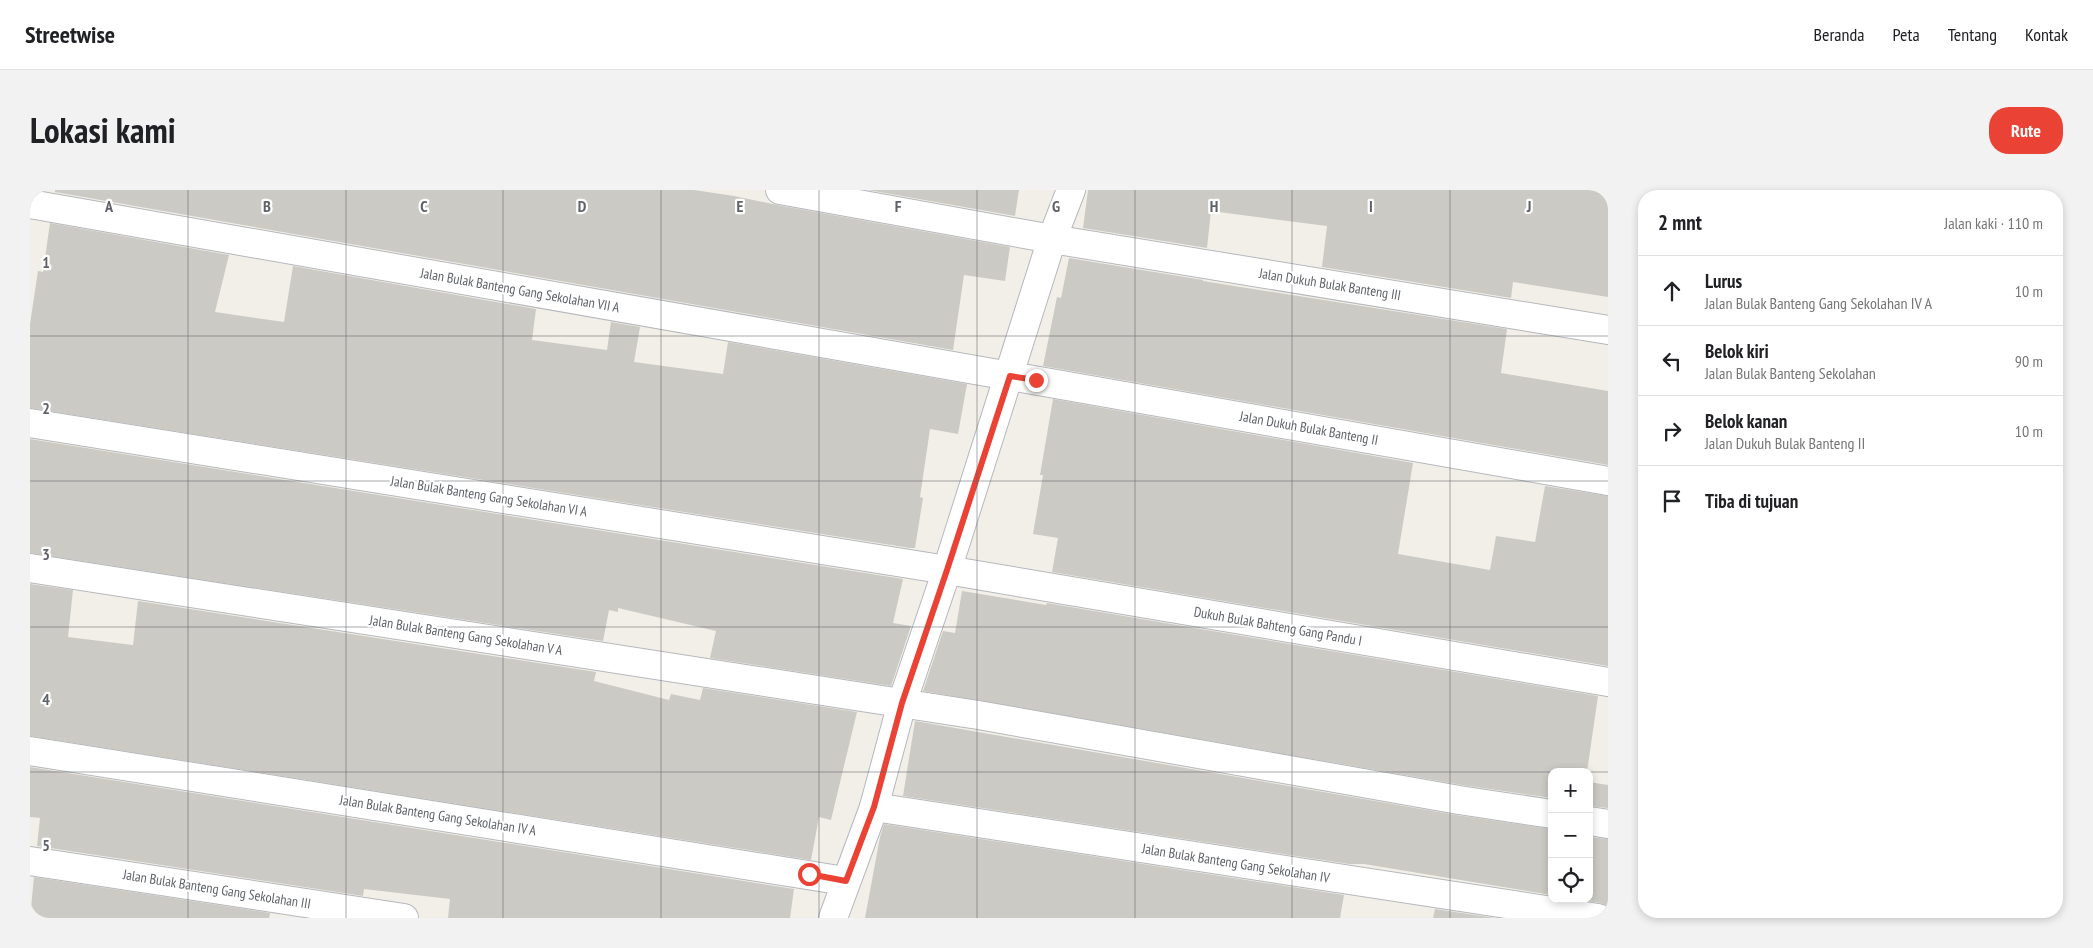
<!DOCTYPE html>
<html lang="id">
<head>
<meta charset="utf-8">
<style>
  :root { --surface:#fff; --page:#f2f2f2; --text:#202124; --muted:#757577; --line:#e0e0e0; --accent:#ea4335 }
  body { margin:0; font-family:"PT Sans Narrow",sans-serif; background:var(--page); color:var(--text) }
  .controls { position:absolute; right:15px; bottom:15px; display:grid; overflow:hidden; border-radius:10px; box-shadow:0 2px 8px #0003 }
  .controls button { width:45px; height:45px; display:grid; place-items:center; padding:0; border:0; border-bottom:1px solid var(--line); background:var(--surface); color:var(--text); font:25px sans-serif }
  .stop { position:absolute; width:15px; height:15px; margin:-11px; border:4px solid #ea4335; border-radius:50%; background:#fff }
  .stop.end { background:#ea4335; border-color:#fff; box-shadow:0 1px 5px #0008 }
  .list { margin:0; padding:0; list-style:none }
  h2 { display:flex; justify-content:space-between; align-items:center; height:65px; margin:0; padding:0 20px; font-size:21px }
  h2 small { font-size:16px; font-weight:400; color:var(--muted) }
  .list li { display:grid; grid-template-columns:32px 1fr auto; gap:15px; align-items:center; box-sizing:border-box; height:70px; padding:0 20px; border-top:1px solid var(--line) }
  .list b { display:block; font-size:19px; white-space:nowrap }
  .list p { margin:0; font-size:16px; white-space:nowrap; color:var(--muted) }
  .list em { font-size:16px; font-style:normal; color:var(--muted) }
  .icon { flex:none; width:28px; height:28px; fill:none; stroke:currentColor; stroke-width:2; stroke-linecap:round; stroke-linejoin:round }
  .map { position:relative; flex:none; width:1578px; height:728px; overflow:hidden; border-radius:20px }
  header { display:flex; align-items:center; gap:30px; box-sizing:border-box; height:70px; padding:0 25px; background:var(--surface); border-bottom:1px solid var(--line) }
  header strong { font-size:24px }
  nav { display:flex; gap:28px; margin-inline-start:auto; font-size:18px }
  .intro { display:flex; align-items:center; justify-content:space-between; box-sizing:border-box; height:120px; padding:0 30px }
  h1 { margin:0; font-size:35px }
  .button { padding:12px 22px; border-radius:20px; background:var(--accent); color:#fff; font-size:18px; font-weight:700 }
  main { display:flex; gap:30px; padding:0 30px }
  aside { flex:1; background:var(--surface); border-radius:20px; box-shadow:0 2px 8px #0003 }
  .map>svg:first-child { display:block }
  .building { fill:#cccac5 }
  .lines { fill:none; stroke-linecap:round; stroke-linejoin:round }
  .minor-casing { stroke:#b5b8bc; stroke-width:30 }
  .minor { stroke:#fff; stroke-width:28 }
  .route { stroke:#ea4335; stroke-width:6 }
  .grid { fill:none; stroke:#5f6368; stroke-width:1; stroke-opacity:0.55 }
  .labels { text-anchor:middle; stroke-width:4.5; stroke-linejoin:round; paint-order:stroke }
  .street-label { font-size:14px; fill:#5f6368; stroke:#fff }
  .grid-label { font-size:16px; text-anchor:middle; font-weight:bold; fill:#5f6368; stroke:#fff; stroke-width:4.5; stroke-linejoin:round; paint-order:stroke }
</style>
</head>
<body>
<header>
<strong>Streetwise</strong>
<nav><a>Beranda</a><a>Peta</a><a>Tentang</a><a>Kontak</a></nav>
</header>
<div class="intro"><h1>Lokasi kami</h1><a class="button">Rute</a></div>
<main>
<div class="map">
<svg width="1578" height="728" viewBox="0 0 1578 728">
  <rect width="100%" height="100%" fill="#f1efe8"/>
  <g class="building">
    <polygon points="25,0 664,0 704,6 747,15 980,57 975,91 934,85 923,160 25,2"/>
    <polygon points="838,0 989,0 985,26"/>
    <polygon points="1058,0 1578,0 1578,107 1483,92 1481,108 1292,77 1297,36 1181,21 1177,58 1053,38"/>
    <polygon points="20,33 199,65 185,122 254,132 263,76 506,119 502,150 577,160 581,132 610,137 604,172 693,184 698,152 937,194 928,244 900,239 890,307 893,308 885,358 880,358 0,218 0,134 8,81 13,82"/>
    <polygon points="1039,68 1173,90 1173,91 1477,139 1471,183 1578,201 1578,275 1013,176 1027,107 1031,108"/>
    <polygon points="1023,209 1383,273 1368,364 1460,380 1466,346 1505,352 1515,296 1578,306 1578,476 1022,382 1028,348 1003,344 1013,285 1010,285"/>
    <polygon points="0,249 873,389 863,433 881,436 861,496 680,468 686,441 588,418 588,422 579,420 573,451 0,363"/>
    <polygon points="0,394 43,400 38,447 103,455 108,411 566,482 564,491 639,510 641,504 670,510 673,498 827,522 801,630 789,627 781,670 0,546"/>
    <polygon points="932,401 1016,415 1017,413 1568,506 1557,582 1522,582 1522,608 1432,595 893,501 913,441 925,443"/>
    <polygon points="885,531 1426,625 1522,639 1522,705 1334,674 1319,674 873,606"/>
    <polygon points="0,577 764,699 760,728 418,728 420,709 334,699 333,706 7,656 10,628 0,627"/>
    <polygon points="1559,592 1578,595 1578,618 1559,616"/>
    <polygon points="854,634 1314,705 1310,728 835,728 850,647"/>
    <polygon points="1559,647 1578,649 1578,716 1570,713 1549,709 1559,709"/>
    <polygon points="4,687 240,723 239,728 0,728"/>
    <polygon points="1405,719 1465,728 1403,728"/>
  </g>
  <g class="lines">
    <defs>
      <g id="minor">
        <polyline points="750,0 1022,49 1578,140"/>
        <polyline points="0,14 1578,291"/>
        <polyline points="0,233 917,380 1578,492"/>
        <polyline points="0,378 948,525 1429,610 1522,624"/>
        <polyline points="0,561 815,691"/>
        <polyline points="844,617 1568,728"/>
        <polyline points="1559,631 1578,634"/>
        <polyline points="0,671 374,728"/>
        <polyline points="803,728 844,617 872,513 917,380 1022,49 1041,0"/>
      </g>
    </defs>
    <use href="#minor" class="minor-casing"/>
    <use href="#minor" class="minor"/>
  </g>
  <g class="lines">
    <polyline class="route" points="779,684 816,691 844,617 872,513 917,380 980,186 1006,190"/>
  </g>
  <path class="grid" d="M158,0V728M316,0V728M473,0V728M631,0V728M789,0V728M947,0V728M1105,0V728M1262,0V728M1420,0V728M0,146H1578M0,291H1578M0,437H1578M0,582H1522M1559,582H1578"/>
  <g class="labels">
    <g class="street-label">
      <text transform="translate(1300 94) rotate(9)" y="5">Jalan Dukuh Bulak Banteng III</text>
      <text transform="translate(490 100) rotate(10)" y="5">Jalan Bulak Banteng Gang Sekolahan VII A</text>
      <text transform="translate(1279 238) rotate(10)" y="5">Jalan Dukuh Bulak Banteng II</text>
      <text transform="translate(459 306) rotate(9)" y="5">Jalan Bulak Banteng Gang Sekolahan VI A</text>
      <text transform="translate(1248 436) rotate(10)" y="5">Dukuh Bulak Bahteng Gang Pandu I</text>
      <text transform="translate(436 445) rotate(9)" y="5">Jalan Bulak Banteng Gang Sekolahan V A</text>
      <text transform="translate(408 625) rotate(9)" y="5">Jalan Bulak Banteng Gang Sekolahan IV A</text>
      <text transform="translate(1206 673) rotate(9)" y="5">Jalan Bulak Banteng Gang Sekolahan IV</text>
      <text transform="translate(187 699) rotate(9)" y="5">Jalan Bulak Banteng Gang Sekolahan III</text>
    </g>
  </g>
  <g class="grid-label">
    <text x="79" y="22">A</text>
    <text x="237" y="22">B</text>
    <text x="394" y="22">C</text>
    <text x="552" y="22">D</text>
    <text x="710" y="22">E</text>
    <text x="868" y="22">F</text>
    <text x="1026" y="22">G</text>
    <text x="1184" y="22">H</text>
    <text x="1341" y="22">I</text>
    <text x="1499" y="22">J</text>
    <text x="16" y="78">1</text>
    <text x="16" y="224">2</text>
    <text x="16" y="370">3</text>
    <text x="16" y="515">4</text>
    <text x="16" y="661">5</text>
  </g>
</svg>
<div class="controls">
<button>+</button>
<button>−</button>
<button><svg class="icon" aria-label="locate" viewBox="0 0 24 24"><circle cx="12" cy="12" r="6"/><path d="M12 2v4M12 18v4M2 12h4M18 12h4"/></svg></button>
</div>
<div class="stop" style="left:779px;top:684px"></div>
<div class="stop end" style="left:1006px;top:190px"></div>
</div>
<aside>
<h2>2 mnt<small>Jalan kaki · 110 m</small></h2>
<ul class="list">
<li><svg class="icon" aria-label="ahead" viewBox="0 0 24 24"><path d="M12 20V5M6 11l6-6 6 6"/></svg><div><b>Lurus</b><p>Jalan Bulak Banteng Gang Sekolahan IV A</p></div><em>10 m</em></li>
<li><svg class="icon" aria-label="left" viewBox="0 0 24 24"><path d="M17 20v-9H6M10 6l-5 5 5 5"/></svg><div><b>Belok kiri</b><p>Jalan Bulak Banteng Sekolahan</p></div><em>90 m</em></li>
<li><svg class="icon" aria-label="right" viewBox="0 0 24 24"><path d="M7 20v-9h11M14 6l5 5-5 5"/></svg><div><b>Belok kanan</b><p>Jalan Dukuh Bulak Banteng II</p></div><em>10 m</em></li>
<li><svg class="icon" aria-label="arrive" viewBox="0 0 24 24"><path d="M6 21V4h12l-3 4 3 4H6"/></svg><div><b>Tiba di tujuan</b></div></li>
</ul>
</aside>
</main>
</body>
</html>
